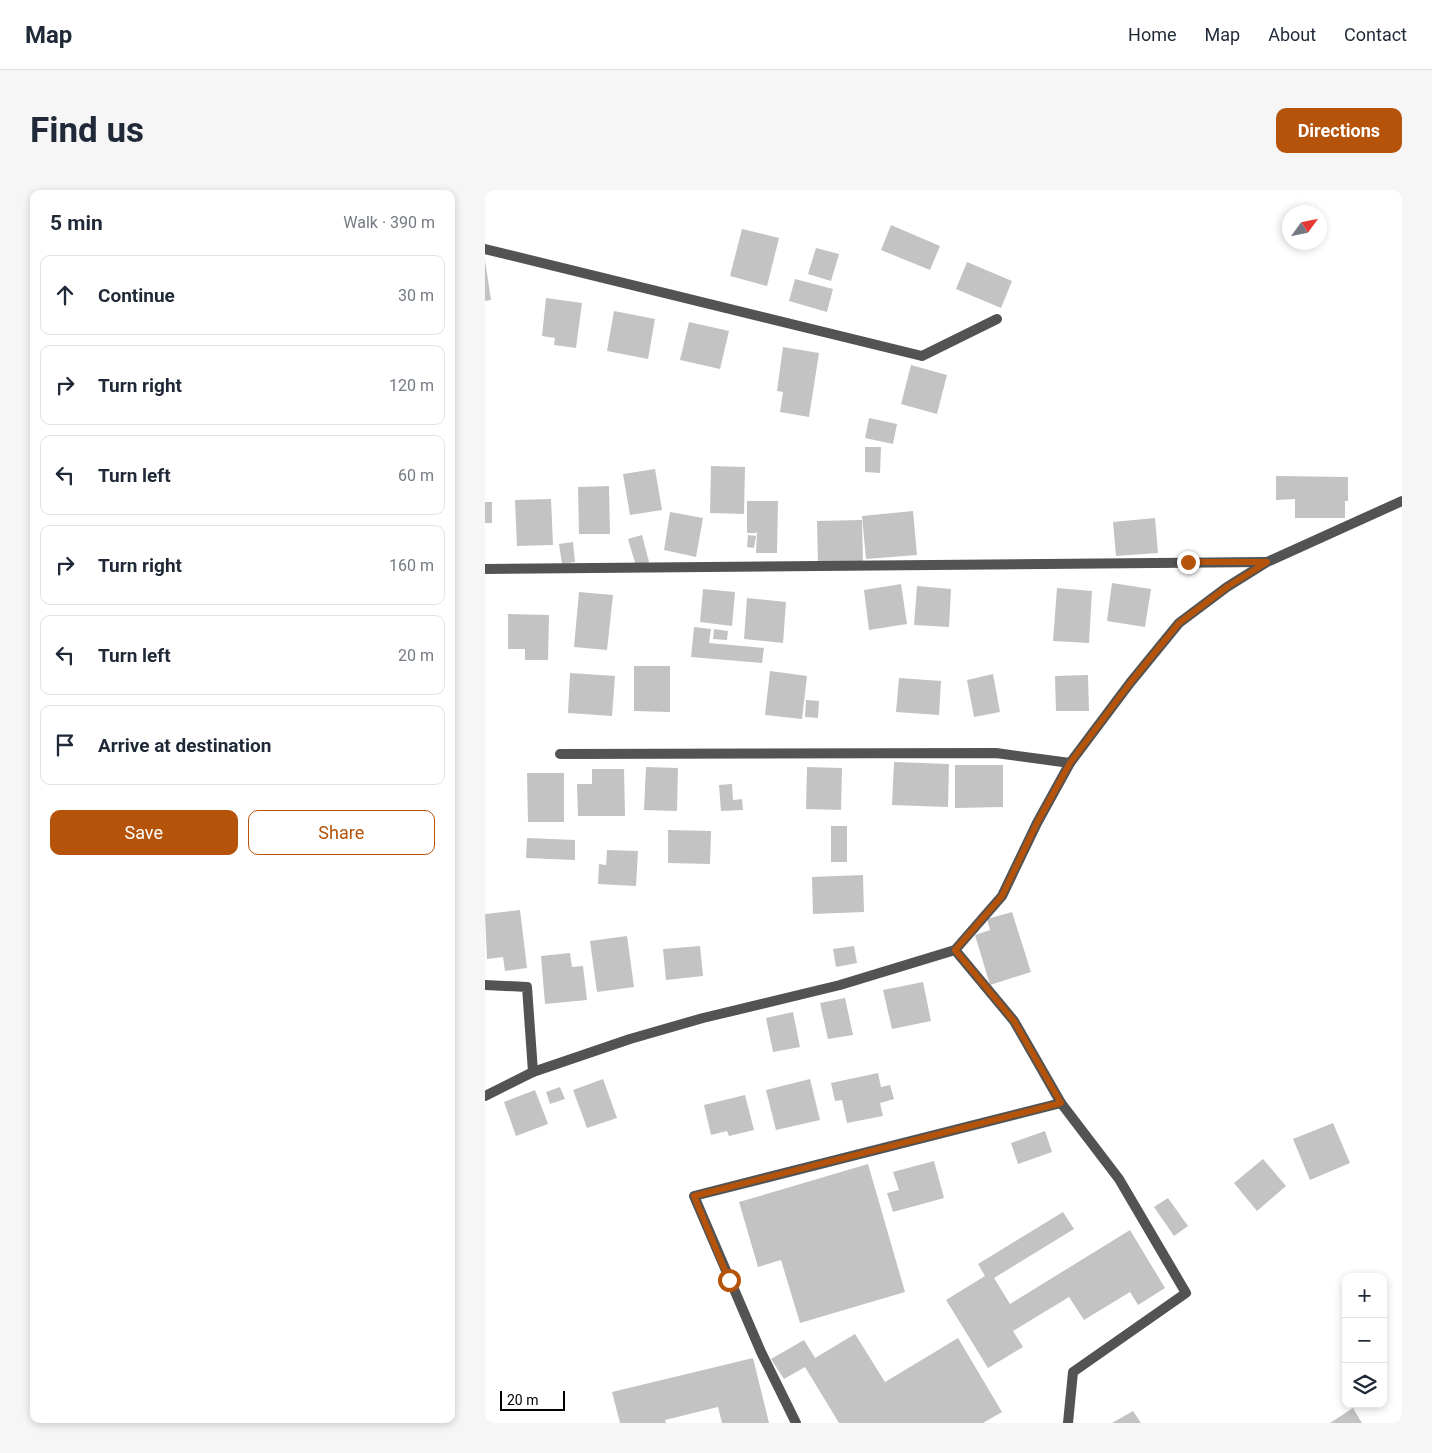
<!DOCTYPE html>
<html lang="en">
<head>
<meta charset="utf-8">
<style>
  :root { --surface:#fff; --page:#f6f6f7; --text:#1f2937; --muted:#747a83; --line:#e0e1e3; --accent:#b45309 }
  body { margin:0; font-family:Roboto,sans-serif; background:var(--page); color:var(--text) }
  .controls { position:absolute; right:15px; bottom:15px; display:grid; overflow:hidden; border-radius:10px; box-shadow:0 2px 8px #0003 }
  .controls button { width:45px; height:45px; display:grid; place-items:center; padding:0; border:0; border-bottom:1px solid var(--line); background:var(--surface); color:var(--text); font:25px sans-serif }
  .compass { position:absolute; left:797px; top:15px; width:45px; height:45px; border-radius:50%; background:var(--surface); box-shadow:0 2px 8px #0003; rotate:57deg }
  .scale { position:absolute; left:15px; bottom:12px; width:65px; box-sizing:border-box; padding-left:5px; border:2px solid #000; border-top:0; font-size:14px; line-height:18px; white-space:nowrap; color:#000; -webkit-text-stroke:4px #fff; paint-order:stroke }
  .stop { position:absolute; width:15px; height:15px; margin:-11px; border:4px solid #b45309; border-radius:50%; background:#fff }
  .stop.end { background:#b45309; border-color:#fff; box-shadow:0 1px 5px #0008 }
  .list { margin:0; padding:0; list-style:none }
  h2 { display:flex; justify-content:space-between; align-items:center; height:65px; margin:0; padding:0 20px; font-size:21px }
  h2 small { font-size:16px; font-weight:400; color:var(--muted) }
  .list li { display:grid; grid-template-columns:32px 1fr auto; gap:15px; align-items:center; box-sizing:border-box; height:80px; margin:0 10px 10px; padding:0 10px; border:1px solid var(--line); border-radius:10px }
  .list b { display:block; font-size:19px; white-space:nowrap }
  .list em { font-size:16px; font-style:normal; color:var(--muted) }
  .actions { display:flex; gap:10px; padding:15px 20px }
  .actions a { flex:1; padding:11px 0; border:1px solid var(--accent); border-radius:10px; text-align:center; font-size:18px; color:var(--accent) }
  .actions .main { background:var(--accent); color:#fff }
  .icon { flex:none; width:28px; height:28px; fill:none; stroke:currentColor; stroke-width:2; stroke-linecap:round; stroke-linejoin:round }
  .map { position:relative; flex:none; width:917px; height:1233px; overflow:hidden; border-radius:10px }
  header { display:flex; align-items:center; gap:30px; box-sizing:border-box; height:70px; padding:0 25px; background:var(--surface); border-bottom:1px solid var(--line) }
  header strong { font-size:24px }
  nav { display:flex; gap:28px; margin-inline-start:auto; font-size:18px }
  .intro { display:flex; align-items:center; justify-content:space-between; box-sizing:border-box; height:120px; padding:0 30px }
  h1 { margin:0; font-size:35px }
  .button { padding:12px 22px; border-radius:10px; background:var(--accent); color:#fff; font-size:18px; font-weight:700 }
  main { display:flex; gap:30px; padding:0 30px }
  aside { flex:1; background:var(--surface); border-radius:10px; box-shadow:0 2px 8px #0003 }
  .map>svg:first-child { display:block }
  .building { fill:#c3c3c3 }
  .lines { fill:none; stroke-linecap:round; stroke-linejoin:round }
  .minor { stroke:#535353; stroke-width:10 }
  .route { stroke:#b45309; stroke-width:6 }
</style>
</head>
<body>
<header>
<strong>Map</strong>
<nav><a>Home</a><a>Map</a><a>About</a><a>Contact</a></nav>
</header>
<div class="intro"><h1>Find us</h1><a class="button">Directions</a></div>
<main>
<aside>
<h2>5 min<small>Walk · 390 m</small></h2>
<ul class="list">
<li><svg class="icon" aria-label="ahead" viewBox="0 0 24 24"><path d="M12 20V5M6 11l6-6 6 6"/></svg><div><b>Continue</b></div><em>30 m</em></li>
<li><svg class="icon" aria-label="right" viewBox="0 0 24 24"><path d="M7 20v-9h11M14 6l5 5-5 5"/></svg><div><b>Turn right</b></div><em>120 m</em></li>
<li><svg class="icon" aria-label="left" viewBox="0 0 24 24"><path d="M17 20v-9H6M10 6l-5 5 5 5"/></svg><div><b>Turn left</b></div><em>60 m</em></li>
<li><svg class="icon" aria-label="right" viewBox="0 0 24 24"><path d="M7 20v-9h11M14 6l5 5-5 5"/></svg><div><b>Turn right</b></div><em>160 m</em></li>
<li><svg class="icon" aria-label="left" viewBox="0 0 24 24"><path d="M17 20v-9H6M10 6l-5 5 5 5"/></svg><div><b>Turn left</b></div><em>20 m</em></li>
<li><svg class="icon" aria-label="arrive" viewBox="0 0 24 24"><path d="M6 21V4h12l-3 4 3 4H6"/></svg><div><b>Arrive at destination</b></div></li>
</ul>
<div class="actions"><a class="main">Save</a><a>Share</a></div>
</aside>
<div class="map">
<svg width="917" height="1233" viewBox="0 0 917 1233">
  <rect width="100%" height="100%" fill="#fff"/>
  <g class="building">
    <polygon points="406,35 455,56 445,80 396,60"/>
    <polygon points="257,39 294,48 282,96 245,86"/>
    <polygon points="331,58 354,64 346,91 323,84"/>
    <polygon points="0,70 6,110 0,111"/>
    <polygon points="482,72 527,91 516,118 471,99"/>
    <polygon points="310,89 348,99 342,122 304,111"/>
    <polygon points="61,108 97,113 91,158 69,155 70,148 57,146"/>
    <polygon points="129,121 170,129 163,169 122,161"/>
    <polygon points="204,132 244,141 235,179 195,170"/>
    <polygon points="298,157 334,163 324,227 295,222 298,202 292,201"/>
    <polygon points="426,175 462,185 452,224 416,214"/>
    <polygon points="384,228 412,234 408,254 380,248"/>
    <polygon points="380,257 396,257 395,283 380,282"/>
    <polygon points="226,276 260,277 259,324 225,323"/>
    <polygon points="170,279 177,320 145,325 138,284"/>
    <polygon points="791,286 863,287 863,311 860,311 860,328 810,328 810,309 791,310"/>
    <polygon points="124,296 125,344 94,344 93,297"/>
    <polygon points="66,309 68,355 32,356 30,310"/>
    <polygon points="262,311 293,311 292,363 271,363 272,341 271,343 262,343"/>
    <rect x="0" y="312" width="7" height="21"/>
    <polygon points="428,321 432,365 381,369 377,326"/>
    <polygon points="185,322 218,328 211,367 179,360"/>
    <polygon points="670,328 673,363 631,366 628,332"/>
    <polygon points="377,330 378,374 333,375 332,331"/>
    <polygon points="157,345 164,372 151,376 143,349"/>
    <polygon points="263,345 271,346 269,358 262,357"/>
    <polygon points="88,352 90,372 77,374 74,354"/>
    <polygon points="627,393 666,399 660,437 622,431"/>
    <polygon points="416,394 422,434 384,440 379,400"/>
    <polygon points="432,396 466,399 464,437 429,435"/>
    <polygon points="572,398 607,401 604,453 568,451"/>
    <polygon points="218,399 250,402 247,436 215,432"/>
    <polygon points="94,402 128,405 122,460 89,457"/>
    <polygon points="262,408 301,412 298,453 259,449"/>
    <polygon points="23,424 64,425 63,470 40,470 40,459 23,459"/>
    <polygon points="209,437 226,439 224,453 279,458 277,473 206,467"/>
    <polygon points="229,439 243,441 242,450 228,449"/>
    <polygon points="149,476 185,476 185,522 149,521"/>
    <polygon points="285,481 322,486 317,529 280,525"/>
    <polygon points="85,483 130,486 127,526 83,523"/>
    <polygon points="508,484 515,522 489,527 482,490"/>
    <polygon points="603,485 604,521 571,521 570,486"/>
    <polygon points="414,488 456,491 454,525 411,522"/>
    <polygon points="321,510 334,511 333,528 320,527"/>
    <polygon points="409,572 464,574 463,617 407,615"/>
    <polygon points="470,575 518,575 518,617 470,618"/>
    <polygon points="161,577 193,578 192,621 159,620"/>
    <polygon points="322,577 357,578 356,620 321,619"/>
    <polygon points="107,579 139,579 140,626 93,626 92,594 107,594"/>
    <polygon points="42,583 79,583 79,632 43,632"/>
    <polygon points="247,594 248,610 257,609 258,620 236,621 234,595"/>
    <rect x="346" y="636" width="16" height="36"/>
    <polygon points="183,640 226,641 225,674 183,673"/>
    <polygon points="42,648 90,650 90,670 41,668"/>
    <polygon points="122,660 153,661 151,696 113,694 114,674 121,675"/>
    <polygon points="378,685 379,722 328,724 327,687"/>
    <polygon points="35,720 42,778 20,781 18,767 2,769 0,724"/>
    <polygon points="527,722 546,782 505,795 490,745 505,740 502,729"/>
    <polygon points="142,746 149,797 112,802 105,751"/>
    <polygon points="215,756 218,786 181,790 178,759"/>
    <polygon points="369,756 372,773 351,777 348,759"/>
    <polygon points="85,763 87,777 98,776 102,810 60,814 56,766"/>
    <polygon points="438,792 446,831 407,839 398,800"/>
    <polygon points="360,808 368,845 343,849 335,813"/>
    <polygon points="308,822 315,857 288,862 281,828"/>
    <polygon points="393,883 396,897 405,895 409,909 395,913 398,926 362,933 357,910 350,911 346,893"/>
    <polygon points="118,889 132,928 102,938 88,900"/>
    <polygon points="325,889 335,930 291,940 281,900"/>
    <polygon points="75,897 80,909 65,914 61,902"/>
    <polygon points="50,900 63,934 31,946 19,912"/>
    <polygon points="260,905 269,940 244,946 242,941 226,945 219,915"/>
    <polygon points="848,933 865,973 825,990 808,949"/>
    <polygon points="560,941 567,962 533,974 526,953"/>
    <polygon points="778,969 801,996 772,1021 749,993"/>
    <polygon points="449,971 459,1008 408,1022 402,1003 414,1000 408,982"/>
    <polygon points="383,974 420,1102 315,1133 296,1070 273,1077 254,1012"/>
    <polygon points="683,1008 703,1036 689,1046 669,1017"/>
    <polygon points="578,1022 589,1039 509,1088 525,1114 645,1040 680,1098 653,1115 645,1102 599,1130 584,1107 528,1141 538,1157 503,1178 461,1110 500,1086 493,1074"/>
    <polygon points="370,1144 400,1192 473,1148 517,1222 498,1233 354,1233 320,1177 299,1189 286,1169 319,1150 330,1168"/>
    <polygon points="268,1168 284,1233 237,1233 233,1217 180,1230 181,1233 135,1233 127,1202"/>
    <polygon points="868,1218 877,1233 845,1233"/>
    <polygon points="648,1221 656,1233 627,1233"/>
  </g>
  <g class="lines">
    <g class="minor">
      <polyline points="0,59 437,166 512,129"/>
      <polyline points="0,379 781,372"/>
      <polyline points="75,564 511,563 585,573"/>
      <polyline points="470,760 529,831 576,913 634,989 701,1103 588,1182 583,1233"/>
      <polyline points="0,795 42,797 48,882"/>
      <polyline points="0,906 48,882 145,849 218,828 355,795 470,760 517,706 552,633 585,573 645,493 694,433 742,397 782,372 917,311"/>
      <polyline points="311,1233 276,1162 209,1006 576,913"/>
    </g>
  </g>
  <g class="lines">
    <polyline class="route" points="244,1090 209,1006 576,913 529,831 470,760 517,706 552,633 585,573 645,493 694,433 742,397 782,372 703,372"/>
  </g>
</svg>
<div class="controls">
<button>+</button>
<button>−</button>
<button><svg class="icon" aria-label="layers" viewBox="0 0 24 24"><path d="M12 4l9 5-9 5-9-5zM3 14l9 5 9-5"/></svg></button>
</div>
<svg class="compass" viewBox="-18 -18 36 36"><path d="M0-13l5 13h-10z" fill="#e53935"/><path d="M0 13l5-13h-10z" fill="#747a83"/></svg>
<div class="scale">20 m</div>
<div class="stop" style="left:244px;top:1090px"></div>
<div class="stop end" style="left:703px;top:372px"></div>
</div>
</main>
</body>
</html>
